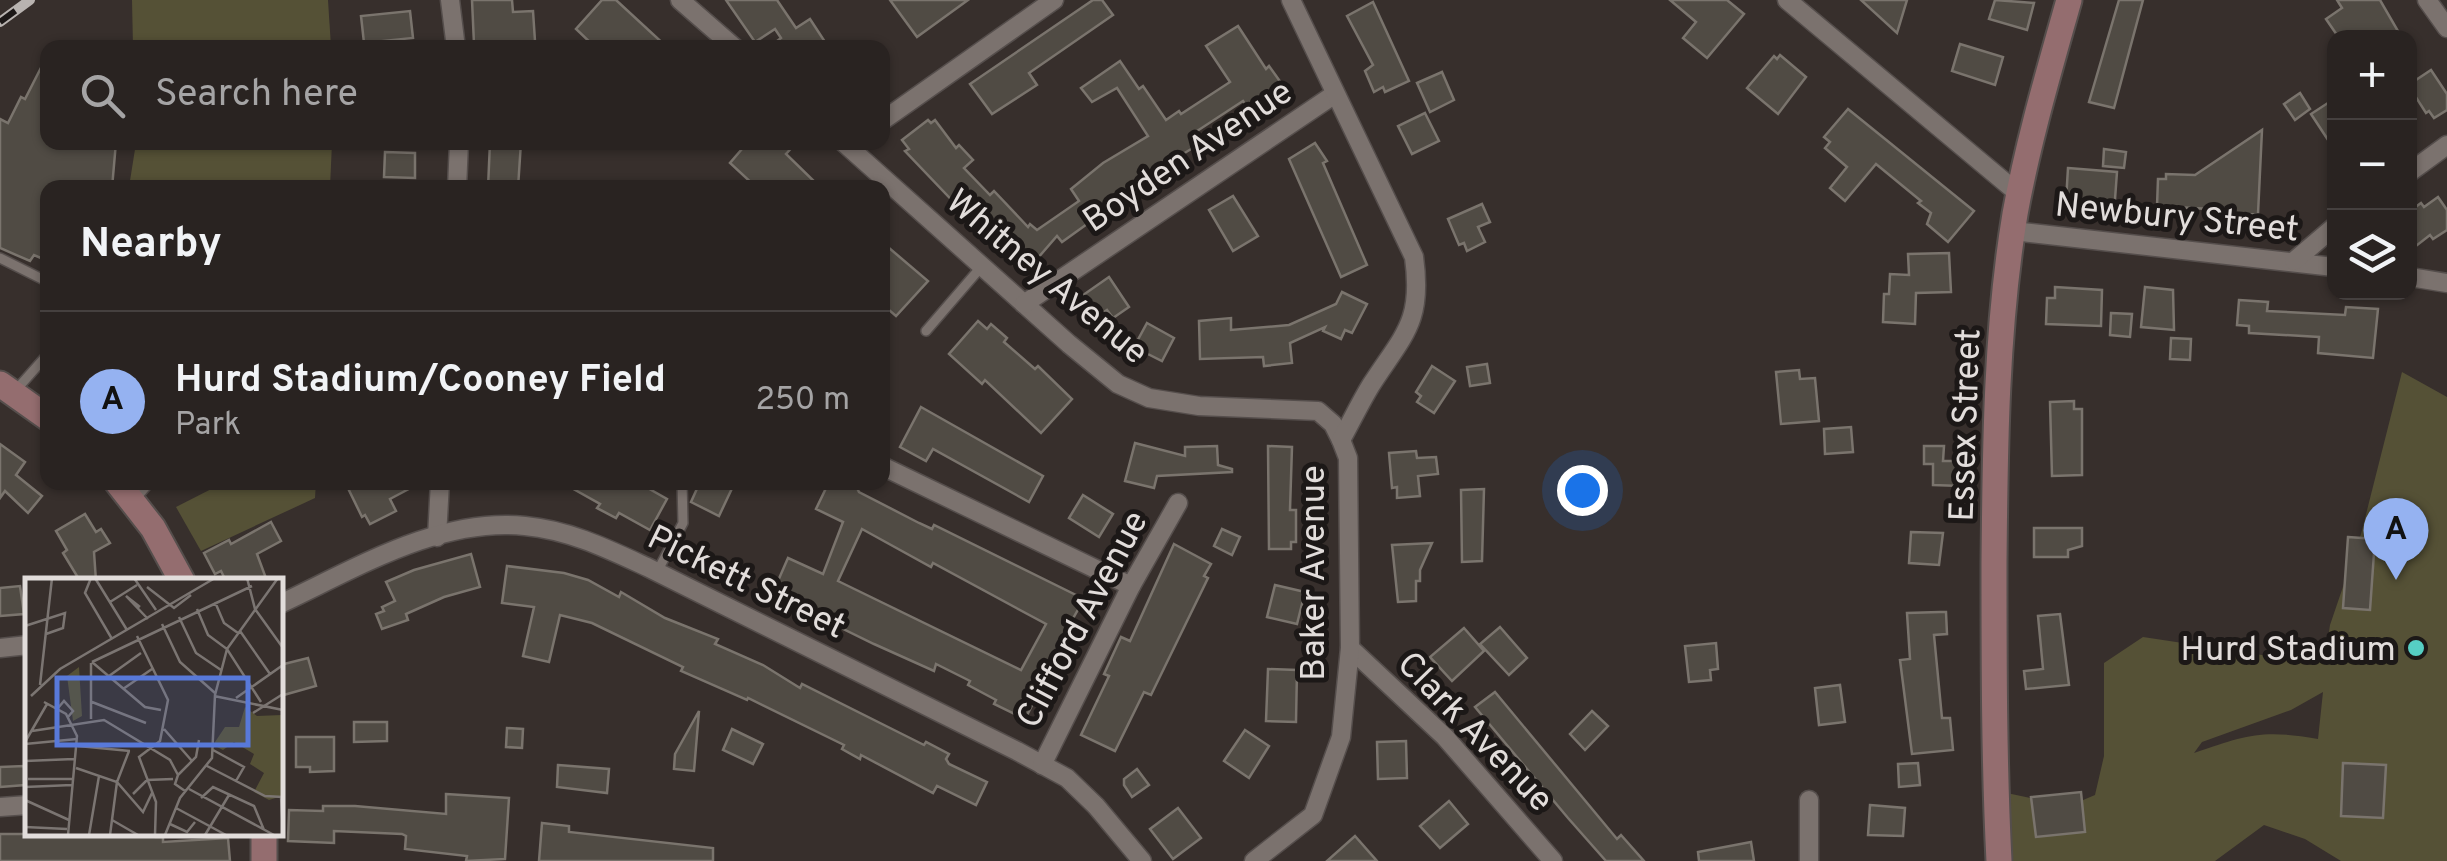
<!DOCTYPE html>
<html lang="en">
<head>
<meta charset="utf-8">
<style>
  :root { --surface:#292321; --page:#352f2e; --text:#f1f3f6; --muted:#a5a4a5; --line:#45403f; --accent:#95b2f1 }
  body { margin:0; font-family:Overpass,sans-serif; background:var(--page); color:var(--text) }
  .controls { position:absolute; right:30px; top:30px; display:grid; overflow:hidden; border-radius:20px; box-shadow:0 2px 8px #0004 }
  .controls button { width:90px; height:90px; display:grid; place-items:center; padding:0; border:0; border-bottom:2px solid var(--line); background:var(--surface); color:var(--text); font:50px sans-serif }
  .you { position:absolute; left:1582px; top:490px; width:35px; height:35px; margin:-25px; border:8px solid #fff; border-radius:50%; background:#1a73e8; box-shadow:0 0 0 15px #1a73e833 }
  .badge { display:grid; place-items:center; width:65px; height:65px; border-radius:50%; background:var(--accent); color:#111; font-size:32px; font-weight:700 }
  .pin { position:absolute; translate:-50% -82px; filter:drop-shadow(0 2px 5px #0008) }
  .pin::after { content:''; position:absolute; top:52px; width:35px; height:30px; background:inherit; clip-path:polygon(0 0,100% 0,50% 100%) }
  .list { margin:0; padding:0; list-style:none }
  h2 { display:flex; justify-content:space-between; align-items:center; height:130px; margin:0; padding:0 40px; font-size:42px }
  h2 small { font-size:32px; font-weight:400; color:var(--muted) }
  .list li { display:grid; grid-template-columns:65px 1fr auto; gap:30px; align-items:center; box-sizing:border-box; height:180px; padding:0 40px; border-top:2px solid var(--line) }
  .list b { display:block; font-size:38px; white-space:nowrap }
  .list p { margin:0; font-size:32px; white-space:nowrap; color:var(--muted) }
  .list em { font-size:32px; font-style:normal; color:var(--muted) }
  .icon { flex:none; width:55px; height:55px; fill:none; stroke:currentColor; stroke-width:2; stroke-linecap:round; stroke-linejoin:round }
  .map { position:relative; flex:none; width:2447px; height:861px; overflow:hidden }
  .search { position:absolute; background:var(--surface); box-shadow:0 2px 8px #0004; left:40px; top:40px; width:850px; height:110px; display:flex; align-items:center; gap:25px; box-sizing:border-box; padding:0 35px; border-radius:20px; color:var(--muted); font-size:38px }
  .panel { position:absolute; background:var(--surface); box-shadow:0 2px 8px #0004; left:40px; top:180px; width:850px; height:310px; border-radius:20px }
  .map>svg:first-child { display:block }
  .green { fill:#555136; fill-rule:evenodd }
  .building { fill:#504b44; stroke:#7a746d; stroke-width:2.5; fill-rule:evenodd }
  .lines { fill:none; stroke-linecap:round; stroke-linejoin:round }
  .service-casing { stroke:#554e4c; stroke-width:12 }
  .minor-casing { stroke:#554e4c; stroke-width:21 }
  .secondary-casing { stroke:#554e4c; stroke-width:29 }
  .service { stroke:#7b726e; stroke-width:9 }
  .minor { stroke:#7b726e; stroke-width:18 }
  .secondary { stroke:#946d6f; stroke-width:25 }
  .rail-casing { stroke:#b8b3b0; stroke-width:10 }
  .rail { stroke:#1c1817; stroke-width:6; stroke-dasharray:19; stroke-linecap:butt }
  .poi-dot { fill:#56cec4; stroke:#1c1817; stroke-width:4 }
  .labels { text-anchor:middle; stroke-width:10; stroke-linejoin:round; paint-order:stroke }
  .street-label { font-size:35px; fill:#e2dddb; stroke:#1c1817 }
  .poi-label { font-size:35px; fill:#e2dddb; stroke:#1c1817; text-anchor:end }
  .inset-road { fill:none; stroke:#7b7572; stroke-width:2.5 }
  .view { fill:#5879d9; fill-opacity:0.15; stroke:#5879d9; stroke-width:5 }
  .inset-edge { fill:none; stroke:#e2dddb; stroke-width:5 }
</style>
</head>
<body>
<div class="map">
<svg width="2447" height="861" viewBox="0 0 2447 861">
  <rect width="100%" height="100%" fill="#372f2c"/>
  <g class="green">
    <polygon points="132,0 328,0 331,47 133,47"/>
    <polygon points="136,143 332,143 330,187 129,187"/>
    <path d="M2402,372L2447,397V861H2341L2305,839L2264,825L2215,861H2005L2002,792L2069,806L2095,795L2104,756V663L2143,637L2262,655L2328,639L2330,625L2361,534ZM2323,692L2318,739C2261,729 2247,735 2194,753L2202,742L2291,710Z"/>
    <polygon points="225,482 316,483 315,498 201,551 176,507"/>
  </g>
  <g class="building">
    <polygon points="472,0 512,0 513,12 533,11 535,41 474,44"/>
    <polygon points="602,0 616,0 668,48 596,48 576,29"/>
    <polygon points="726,0 777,0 796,28 810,19 829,48 768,48 781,38 775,29 755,42"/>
    <polygon points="890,0 968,0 917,37"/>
    <polygon points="1093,0 1102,0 1113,15 1029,73 1037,85 992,114 970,84"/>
    <polygon points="1670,0 1727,0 1744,14 1707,58 1683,38 1696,22"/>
    <polygon points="1861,0 1907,0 1897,33"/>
    <polygon points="1995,0 2034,3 2027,30 1989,19"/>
    <polygon points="2119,0 2143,0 2114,108 2089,102"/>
    <polygon points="2337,0 2380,0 2402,38 2339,38 2326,19 2342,8"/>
    <polygon points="1373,2 1409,81 1385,92 1383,87 1374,92 1365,71 1373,65 1347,16"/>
    <polygon points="410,11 413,38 364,43 361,16"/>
    <polygon points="1238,26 1266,69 1269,66 1284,87 1248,109 1243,101 1194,133 1201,143 1111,198 1115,204 1062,242 1057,236 1030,267 990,234 987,237 905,151 909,149 902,140 928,120 931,123 935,120 956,148 959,145 973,160 964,168 990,195 994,191 1028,227 1030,224 1037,230 1079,201 1071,189 1103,163 1148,136 1117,88 1092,102 1081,88 1120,61 1139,89 1143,86 1166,120 1179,111 1181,114 1230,82 1206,46"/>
    <polygon points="1960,44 2003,57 1995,85 1952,71"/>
    <polygon points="48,54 48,142 116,142 112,188 48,188 48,261 34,255 30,261 0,248 0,119 8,123 21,97 25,99"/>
    <polygon points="1780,55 1806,77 1778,114 1747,88 1774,56 1777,59"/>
    <polygon points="2431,70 2447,94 2447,110 2434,118 2429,111 2426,113 2410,88 2410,84"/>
    <polygon points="1442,72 1454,100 1430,112 1417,83"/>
    <polygon points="2300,93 2310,109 2295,120 2284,104"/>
    <polygon points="2334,99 2334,149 2311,114"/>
    <polygon points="1848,109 1974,211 1948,242 1927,224 1931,213 1918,203 1921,201 1876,164 1845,201 1830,188 1847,167 1825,148 1830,142 1824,137"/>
    <polygon points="1425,113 1439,141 1412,154 1398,126"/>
    <polygon points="2262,130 2258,214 2209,215 2209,209 2157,206 2158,179 2166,179 2166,174 2195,175"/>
    <polygon points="490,142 521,142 518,188 488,188"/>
    <polygon points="748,142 797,142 786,154 821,188 757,188 730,163"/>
    <polygon points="1315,143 1327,161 1323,163 1367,265 1341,277 1289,159"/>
    <polygon points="2104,149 2126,152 2124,168 2103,166"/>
    <polygon points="385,152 415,153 415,178 384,177"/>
    <polygon points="2068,168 2117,172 2114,213 2079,210 2080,202 2066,201"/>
    <polygon points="1233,196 1258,236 1233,251 1209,210"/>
    <polygon points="2438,197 2447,210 2447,230 2433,239 2430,235 2416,246 2410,236 2410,211 2421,203 2424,207"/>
    <polygon points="1482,204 1490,222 1478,227 1485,242 1467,251 1464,243 1459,245 1448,219"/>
    <polygon points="882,242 928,281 896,316 882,304"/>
    <polygon points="1949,253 1951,292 1916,293 1915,324 1883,322 1884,294 1889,294 1890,274 1909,275 1908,254"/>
    <polygon points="1109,277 1129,307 1113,318 1107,310 1091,321 1076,300"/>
    <polygon points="2055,287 2102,290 2101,326 2046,324 2047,298 2055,298"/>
    <polygon points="2145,287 2173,290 2174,330 2141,327"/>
    <polygon points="1342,292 1367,304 1352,333 1345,330 1341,339 1323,331 1325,327 1290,343 1292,363 1264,366 1263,357 1200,359 1199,321 1231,318 1231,330 1289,325 1336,304"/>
    <polygon points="2239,300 2268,302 2267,311 2345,315 2346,307 2378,309 2373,358 2318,353 2319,337 2249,333 2249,326 2237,325"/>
    <polygon points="2111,313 2132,314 2130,337 2110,335"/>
    <polygon points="978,321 987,329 991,324 1007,338 1004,342 1035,369 1038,366 1072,399 1041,433 985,380 982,384 949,354"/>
    <polygon points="1147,323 1174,338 1162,361 1134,347"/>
    <polygon points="2171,338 2191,339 2190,360 2170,359"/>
    <polygon points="1487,364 1490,383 1470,386 1467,367"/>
    <polygon points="1432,366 1455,381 1434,413 1417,402 1421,396 1416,392"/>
    <polygon points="1799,370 1800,379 1815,378 1819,421 1781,424 1776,372"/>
    <polygon points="2074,401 2074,409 2082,409 2082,475 2052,476 2050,402"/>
    <polygon points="921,407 1043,476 1029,502 933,449 926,461 900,447"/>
    <polygon points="1851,427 1853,452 1825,454 1824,429"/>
    <polygon points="1135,443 1185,456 1185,447 1217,446 1218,465 1232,469 1232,472 1157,476 1154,488 1125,481"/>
    <polygon points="0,444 25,462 16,475 42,496 28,513 5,491 0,498"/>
    <polygon points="1268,446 1292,447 1290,510 1296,510 1296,542 1291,542 1291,549 1269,549"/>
    <polygon points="1924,446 1944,446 1943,461 1961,461 1961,486 1933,485 1933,464 1924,464"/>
    <polygon points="1416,451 1417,458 1436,457 1438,474 1418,476 1420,496 1397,498 1397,487 1392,488 1389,453"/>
    <polygon points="345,482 422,482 390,499 396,511 370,524 365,515 362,517"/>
    <polygon points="561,482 637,482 667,499 650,530 619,513 616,518 597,508 600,504"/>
    <polygon points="700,482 735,482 719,516 691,502"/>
    <path d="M829,482H854L859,492L919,523L932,529L934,525L1084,599L1058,645L1062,647L1025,719L994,704L996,700L968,685L970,681L936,664L934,671L874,644L831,623L834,617L774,590L788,558L823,574L843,522L816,509ZM862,529L931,567L933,563L1046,624L1021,670L838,581Z"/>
    <polygon points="1484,489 1482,561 1462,562 1461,490"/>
    <polygon points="1083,495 1113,514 1099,537 1069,518"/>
    <polygon points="85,514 96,532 101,529 110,543 94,552 96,581 80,581 63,553 67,550 56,531"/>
    <polygon points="271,522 281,541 257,554 267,581 226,581 221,571 215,574 204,553 229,540 231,544"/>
    <polygon points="2034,528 2082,528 2082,546 2068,550 2068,557 2034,557"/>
    <polygon points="1222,529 1240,537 1232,555 1214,546"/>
    <polygon points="1911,532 1943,533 1939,565 1909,563"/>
    <polygon points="2348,537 2375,539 2370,610 2343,608"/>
    <polygon points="1432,543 1420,570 1420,581 1416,581 1416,601 1398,602 1392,545"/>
    <polygon points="1174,544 1211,564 1204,576 1208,578 1151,695 1144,692 1115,751 1081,735 1109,676 1104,674 1121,637 1130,641"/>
    <polygon points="471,554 480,587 444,597 406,614 408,620 382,629 376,614 384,611 382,607 395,601 386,582 414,570"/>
    <polygon points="507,566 564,573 588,580 619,597 621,592 665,618 718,639 715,644 763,665 800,688 802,684 924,745 926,742 949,754 946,759 949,764 987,782 976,805 937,786 933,793 861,755 860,759 842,749 844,745 748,698 747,700 681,671 683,667 592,623 560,615 549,662 523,656 534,607 502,603"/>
    <polygon points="1275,585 1305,592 1297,624 1267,617"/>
    <polygon points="20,586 24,614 0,616 0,588"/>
    <polygon points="1940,612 1946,612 1947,634 1934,635 1942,718 1950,718 1953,750 1912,754 1900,660 1910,659 1907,613"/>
    <polygon points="2060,614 2069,685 2026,689 2024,671 2043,669 2038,616"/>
    <polygon points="1500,627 1527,658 1509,675 1480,644"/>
    <polygon points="1464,628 1484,651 1452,681 1430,657"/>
    <polygon points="1716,643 1718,669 1710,670 1711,680 1689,682 1685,646"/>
    <polygon points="308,658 316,686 280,696 280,665"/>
    <polygon points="1268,669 1297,670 1296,722 1266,721"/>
    <polygon points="1840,685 1845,722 1819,725 1815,688"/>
    <polygon points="1495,692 1617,839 1621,835 1644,861 1606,861 1568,818 1475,707"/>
    <polygon points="699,711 694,771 674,769 675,754"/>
    <polygon points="1592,711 1608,726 1585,750 1570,734"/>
    <polygon points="354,722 387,722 387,741 354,742"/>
    <polygon points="507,728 523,729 522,748 506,747"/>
    <polygon points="732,729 763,744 753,764 723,750"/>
    <polygon points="1245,730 1269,746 1249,778 1224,761"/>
    <polygon points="296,737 334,737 334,771 310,772 310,767 296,767"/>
    <polygon points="1406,741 1407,778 1378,779 1377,742"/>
    <polygon points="1918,763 1920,785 1899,787 1898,764"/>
    <polygon points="2343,763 2386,765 2383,818 2341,816"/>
    <polygon points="558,765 609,769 607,793 557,787"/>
    <polygon points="24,766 25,785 0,787 0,767"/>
    <polygon points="1137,769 1149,785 1132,797 1124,785 1124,779"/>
    <polygon points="2081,792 2085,832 2036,837 2031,797"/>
    <polygon points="446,794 509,798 505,859 466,861 467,856 405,849 406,836 402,834 334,831 334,843 288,841 289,810 323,811 323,806 355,806 446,814"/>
    <polygon points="1449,801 1468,824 1440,848 1420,826"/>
    <polygon points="1870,805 1905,808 1903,836 1868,835"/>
    <polygon points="1178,808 1201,838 1173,859 1150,829"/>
    <polygon points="542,823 569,826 569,832 713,848 713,861 539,861"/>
    <polygon points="0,834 156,834 156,837 163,837 163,842 228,838 230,861 0,861"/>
    <polygon points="1355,836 1377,861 1327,861"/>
    <polygon points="1751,842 1754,861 1699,861 1698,852"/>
  </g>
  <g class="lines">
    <defs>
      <g id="service">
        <polyline points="0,258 48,282"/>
        <polyline points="926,331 982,266"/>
        <polyline points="16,390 48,354"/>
        <polyline points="135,499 150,482"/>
        <polyline points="657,572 683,523 682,482"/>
      </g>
      <g id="minor">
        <polyline points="450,0 456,48"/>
        <polyline points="680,0 735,48"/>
        <polyline points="1787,0 2019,194"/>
        <polyline points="2427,0 2447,28"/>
        <polyline points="882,121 1054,0"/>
        <polyline points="843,142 1069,344 1118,384 1149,398 1199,406 1318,411 1333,424 1341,440"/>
        <polyline points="2410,172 2447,145"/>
        <polyline points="457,188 459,142"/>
        <polyline points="2013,231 2334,267"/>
        <polyline points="2294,261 2334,227"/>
        <polyline points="2410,277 2447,283"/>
        <polyline points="1024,304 1335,94"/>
        <polyline points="882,466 1131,586"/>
        <polyline points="437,537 440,482"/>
        <path d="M280,604C355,569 439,517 525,526C569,530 608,549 647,567L1017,751L1067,778L1096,806L1142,861"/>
        <polyline points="0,648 28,645"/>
        <polyline points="1350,648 1445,737 1553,861"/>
        <polyline points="1042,765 1131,586 1178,503"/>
        <polyline points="1809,800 1809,861"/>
        <polyline points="0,807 28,805"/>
        <path d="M1254,861L1313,815L1341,737L1350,648L1348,458L1341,440C1351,422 1360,403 1371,385C1404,334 1423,322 1414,257L1291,0"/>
      </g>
      <g id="secondary">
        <polyline points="0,384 48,418"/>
        <polyline points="117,482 153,528 182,581"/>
        <polyline points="264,834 264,861"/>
        <path d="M1999,861C1994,762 1994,663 1994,564C1995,448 1996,329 2015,214C2028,142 2049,71 2069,0"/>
      </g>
    </defs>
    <use href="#service" class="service-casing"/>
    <use href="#minor" class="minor-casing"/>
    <use href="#secondary" class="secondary-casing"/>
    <use href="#service" class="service"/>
    <use href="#minor" class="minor"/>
    <use href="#secondary" class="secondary"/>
    <defs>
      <polyline id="rail" points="0,22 30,0"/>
    </defs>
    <use href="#rail" class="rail-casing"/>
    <use href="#rail" class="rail"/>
  </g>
  <circle class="poi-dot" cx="2416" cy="648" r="10"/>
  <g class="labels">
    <g class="street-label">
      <text transform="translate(1187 155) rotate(-34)" y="12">Boyden Avenue</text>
      <text transform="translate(2177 216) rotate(6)" y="12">Newbury Street</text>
      <text transform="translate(1048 276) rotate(40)" y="12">Whitney Avenue</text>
      <text transform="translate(1964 425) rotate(-88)" y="12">Essex Street</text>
      <text transform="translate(1312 573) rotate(-90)" y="12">Baker Avenue</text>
      <text transform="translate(747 581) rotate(26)" y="12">Pickett Street</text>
      <text transform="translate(1081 619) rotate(-62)" y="12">Clifford Avenue</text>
      <text transform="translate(1476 731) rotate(46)" y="12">Clark Avenue</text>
    </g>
    <g class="poi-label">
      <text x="2396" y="660">Hurd Stadium</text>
    </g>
  </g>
  <g transform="translate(25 578)">
    <rect width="258" height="258" fill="#372f2c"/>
    <path d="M54,89L57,138L48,143L42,98ZM220,129L232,138L257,137V218L244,222L229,214L239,195L225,186L229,176L209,164L198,172L188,167L200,149H214Z" fill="#555136"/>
    <path class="inset-road" d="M66,0L60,15L87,61M70,0L102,52M109,0L131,32M222,0L230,31L258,70M122,9L149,30L166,17M85,24L112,7M190,24L199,45L213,55M115,29L101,18L123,41M172,31L183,57L202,71L236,124M154,39L171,75L196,92M137,46L155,84L190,115M0,48L40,35L38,50L21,56M215,53L245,96M112,58L143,122L135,163L114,179L131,224L130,257M67,84L227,8M67,84L120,129L136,132M66,85V141M84,98L116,75M15,107L27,0M98,111L127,91M6,118L35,91L190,0M189,118L258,132M211,120L258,87M19,124L41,136L52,158L43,257M67,124L121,145M33,130L39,123L48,133L43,139M228,135L258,116M139,151L167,183M7,153L79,142L145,182L153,197L150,206L160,213M0,164L22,126M0,166L52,161M53,168L105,173M188,172L219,189L211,203M104,173L92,204L118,234L127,215M0,183L49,181M182,188L240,218L258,219M51,190L92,204L85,257M153,197L171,179L174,162M3,201H49M0,209L47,207M164,211L249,257M108,216L122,202L148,201M256,219L258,255M176,220L188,209L229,228L239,252M0,222L44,242M151,230L201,257M87,242L113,257M145,246L162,254L170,244M0,249L42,251M64,257L74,198M140,257L155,220L187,180L190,117L202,71L253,0M180,257L204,217"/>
    <path class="view" d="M32,100H223V167H32Z"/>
    <rect width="258" height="258" class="inset-edge"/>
  </g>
</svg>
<div class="controls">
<button>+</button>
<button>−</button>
<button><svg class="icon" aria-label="layers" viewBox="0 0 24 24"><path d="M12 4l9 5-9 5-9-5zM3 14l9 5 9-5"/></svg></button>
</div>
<div class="you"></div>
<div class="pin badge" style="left:2396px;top:580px">A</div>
<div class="search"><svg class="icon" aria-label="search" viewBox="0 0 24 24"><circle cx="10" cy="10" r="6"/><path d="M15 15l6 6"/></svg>Search here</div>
<section class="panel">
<h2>Nearby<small></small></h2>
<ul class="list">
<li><span class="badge">A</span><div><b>Hurd Stadium/Cooney Field</b><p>Park</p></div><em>250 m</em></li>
</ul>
</section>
</div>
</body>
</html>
